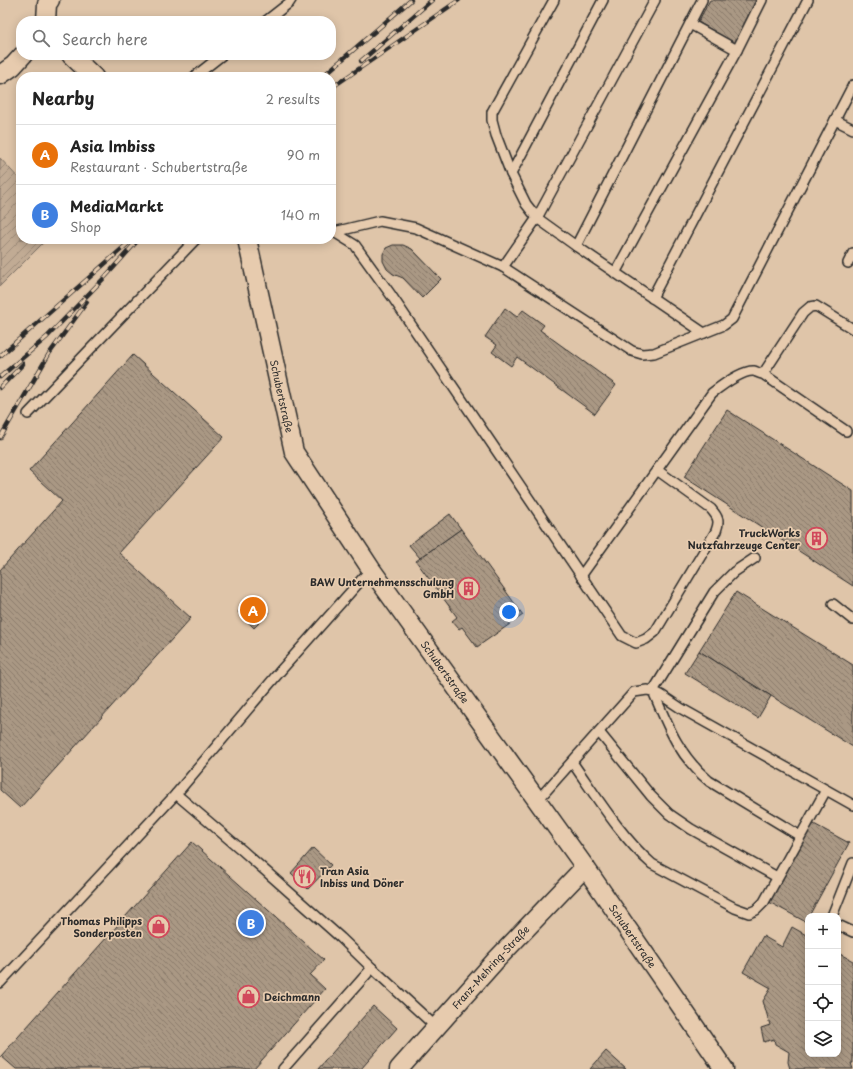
<!DOCTYPE html>
<html lang="en">
<head>
<meta charset="utf-8">
<style>
  :root { --surface:#fff; --page:#f6f6f6; --text:#222; --muted:#767676; --line:#e0e0e0; --accent:#1a73e8 }
  body { margin:0; font-family:"Playpen Sans",sans-serif; background:var(--page); color:var(--text) }
  .controls { position:absolute; right:12px; bottom:12px; display:grid; overflow:hidden; border-radius:8px; box-shadow:0 2px 10px #0003 }
  .controls button { width:36px; height:36px; display:grid; place-items:center; padding:0; border:0; border-bottom:1px solid var(--line); background:var(--surface); color:var(--text); font:20px sans-serif }
  .you { position:absolute; left:509px; top:612px; width:14px; height:14px; margin:-10px; border:3px solid #fff; border-radius:50%; background:#1a73e8; box-shadow:0 0 0 6px #1a73e833 }
  .badge { display:grid; place-items:center; width:26px; height:26px; border-radius:50%; background:var(--accent); color:#fff; font-size:13px; font-weight:700 }
  .pin { position:absolute; translate:-50% -50%; border:2px solid #fff; box-shadow:0 1px 4px #0006 }
  .list { margin:0; padding:0; list-style:none }
  h2 { display:flex; justify-content:space-between; align-items:center; height:52px; margin:0; padding:0 16px; font-size:17px }
  h2 small { font-size:13px; font-weight:400; color:var(--muted) }
  .list li { display:grid; grid-template-columns:26px 1fr auto; gap:12px; align-items:center; box-sizing:border-box; height:60px; padding:0 16px; border-top:1px solid var(--line) }
  .list b { display:block; font-size:15px; white-space:nowrap }
  .list p { margin:0; font-size:13px; white-space:nowrap; color:var(--muted) }
  .list em { font-size:13px; font-style:normal; color:var(--muted) }
  .icon { flex:none; width:22px; height:22px; fill:none; stroke:currentColor; stroke-width:2; stroke-linecap:round; stroke-linejoin:round }
  .map { position:relative; flex:none; width:853px; height:1069px; overflow:hidden }
  .search { position:absolute; background:var(--surface); box-shadow:0 2px 10px #0003; left:16px; top:16px; width:320px; height:44px; display:flex; align-items:center; gap:10px; box-sizing:border-box; padding:0 14px; border-radius:16px; color:var(--muted); font-size:15px }
  .panel { position:absolute; background:var(--surface); box-shadow:0 2px 10px #0003; left:16px; top:72px; width:320px; height:172px; border-radius:16px }
  .map>svg:first-child { display:block }
  .garden { fill:url(#garden-furrows); stroke:#766b60 }
  .building { fill:url(#building-back-hatch); stroke:#2b2b2b }
  .lines { fill:none; stroke-linecap:round; stroke-linejoin:round }
  .service-casing { stroke:#2b2b2b; stroke-width:12 }
  .minor-casing { stroke:#2b2b2b; stroke-width:21 }
  .service { stroke:#e7cbae; stroke-width:9 }
  .minor { stroke:#e7cbae; stroke-width:18 }
  .rail-casing { stroke:#2b2b2b; stroke-width:4.5 }
  .rail { stroke:#e7cbae; stroke-width:3; stroke-dasharray:9; stroke-linecap:butt }
  .labels { text-anchor:middle; stroke-width:3.5; stroke-linejoin:round; paint-order:stroke }
  .street-label { font-size:10px; fill:#2b2b2b; stroke:#e7cbae }
  .poi-label { font-size:10px; font-weight:bold; fill:#2b2b2b; stroke:#e7cbae; text-anchor:end }
</style>
</head>
<body>
<div class="map">
<svg width="853" height="1069" viewBox="0 0 853 1069">
  <defs>
    <pattern id="garden-furrows" width="10" height="10" patternUnits="userSpaceOnUse"><rect width="10" height="10" fill="#c1ab94"/><path d="M-1 1l2-2M0 10L10 0M9 11l2-2" fill="none" stroke="#9d8b79"/></pattern>
    <pattern id="building-back-hatch" width="6" height="6" patternUnits="userSpaceOnUse"><rect width="6" height="6" fill="#aa9884"/><path d="M-1 5l2 2M0 0l6 6M5-1l2 2" fill="none" stroke="#8b7c6c"/></pattern>
  </defs>
  <rect width="100%" height="100%" fill="#dfc5a9"/>
  <filter id="ink" filterUnits="userSpaceOnUse"><feTurbulence type="fractalNoise" baseFrequency=".025" numOctaves="2"/><feDisplacementMap in="SourceGraphic" scale="8" xChannelSelector="R" yChannelSelector="G"/><feConvolveMatrix kernelMatrix="1 2 1 2 8 2 1 2 1" color-interpolation-filters="sRGB"/></filter>
  <g filter="url(#ink)">
    <polygon class="garden" points="0,158 21,181 21,239 47,239 0,286"/>
    <g class="building">
      <polygon points="710,0 759,0 735,43 698,22"/>
      <polygon points="393,245 403,245 412,249 441,279 422,298 403,278 393,274 387,269 383,261 383,254 386,248"/>
      <polygon points="505,308 517,317 523,310 544,325 540,330 616,385 595,414 517,357 511,366 492,352 497,345 485,337"/>
      <polygon points="133,355 224,437 119,553 191,618 20,808 0,790 0,570 62,501 29,471"/>
      <polygon points="727,410 853,491 853,586 684,477"/>
      <polygon points="450,514 461,529 420,558 409,545"/>
      <polygon points="461,529 523,615 477,647 462,627 459,629 452,621 457,617 416,561"/>
      <polygon points="736,592 853,665 853,747 699,651"/>
      <polygon points="253,597 269,613 254,628 238,612"/>
      <polygon points="699,651 771,696 758,718 685,673"/>
      <polygon points="812,823 849,843 809,916 808,916 806,922 769,902"/>
      <polygon points="192,842 324,960 310,975 325,989 254,1069 16,1069 1,1056"/>
      <polygon points="313,848 331,865 308,889 291,873"/>
      <polygon points="792,927 808,936 808,1054 838,1054 838,953 853,961 853,1063 851,1063 853,1069 790,1069 788,1062 789,1052 775,1044 774,1039 764,1042 761,1028 770,1025 763,1001 771,988 743,972 763,936 782,947"/>
      <polygon points="373,1006 397,1028 361,1069 318,1069"/>
      <polygon points="606,1051 626,1069 590,1069"/>
    </g>
    <g class="lines">
      <defs>
        <g id="service">
          <polyline points="554,0 492,112 492,120 496,135 511,174 526,204 537,218 576,246 704,333"/>
          <polyline points="266,21 289,3 291,0"/>
          <polyline points="690,24 737,50"/>
          <polyline points="194,77 222,55"/>
          <polyline points="835,120 853,129"/>
          <polyline points="511,174 603,0"/>
          <path d="M331,232H334L355,245L391,295L622,636L636,643L646,639L655,632L716,531C720,521 718,517 711,509L657,470"/>
          <polyline points="334,232 380,221 416,228 503,267 632,351 642,354 654,353 724,325 732,319 853,85"/>
          <polyline points="576,246 702,0"/>
          <polyline points="848,263 853,253"/>
          <polyline points="503,267 537,218 655,0"/>
          <polyline points="615,273 737,50 762,0"/>
          <polyline points="652,298 808,0"/>
          <polyline points="763,374 803,313 810,307 816,306 853,329"/>
          <polyline points="28,414 196,239"/>
          <path d="M755,558L734,572L714,592L653,691C668,727 679,756 709,781L800,836"/>
          <path d="M581,576L712,393C721,386 742,370 754,371C757,372 760,374 763,374L846,431"/>
          <polyline points="833,604 853,620"/>
          <polyline points="599,732 651,796 669,814 691,829 777,877"/>
          <path d="M572,762C596,796 621,837 652,864L735,908L749,913L756,910L764,902L826,790"/>
          <polyline points="176,794 243,851 341,938 372,968 436,1027"/>
          <polyline points="537,801 634,692 647,690 653,691 661,695 682,709 853,805"/>
          <polyline points="832,916 853,863"/>
          <polyline points="838,925 853,932"/>
          <polyline points="0,983 176,794 282,669 371,569"/>
          <polyline points="283,1069 372,968"/>
        </g>
        <g id="minor">
          <polyline points="46,21 47,4 50,0"/>
          <polyline points="71,55 94,77"/>
          <polyline points="0,75 13,66 23,55"/>
          <path id="s1" d="M247,239L294,452L371,569L585,867L724,1069"/>
          <path id="s2" d="M399,1069L496,960L585,867"/>
        </g>
      </defs>
      <use href="#service" class="service-casing"/>
      <use href="#minor" class="minor-casing"/>
      <use href="#service" class="service"/>
      <use href="#minor" class="minor"/>
      <defs>
        <g id="rail">
          <polyline points="361,61 432,0"/>
          <polyline points="322,77 411,0"/>
          <polyline points="331,88 459,0"/>
          <polyline points="0,356 133,239"/>
          <polyline points="0,377 47,337 106,276 139,239"/>
          <polyline points="0,388 23,364"/>
          <polyline points="0,438 49,354 87,302"/>
        </g>
      </defs>
      <use href="#rail" class="rail-casing"/>
      <use href="#rail" class="rail"/>
    </g>
  </g>
  <defs>
    <symbol id="building-ring" viewBox="-11 -11 22 22"><circle r="9.5" fill="#e7cbae" stroke="#d1495b" stroke-width="1.5"/><path d="M-4-6H4V6H1V3H-1V6H-4ZM-2.5-4.3h1.7v1.8h-1.7ZM.8-4.3h1.7v1.8H.8ZM-2.5-1h1.7V.8h-1.7ZM.8-1h1.7V.8H.8Z" fill="#d1495b"/></symbol>
    <symbol id="restaurant-ring" viewBox="-11 -11 22 22"><circle r="9.5" fill="#e7cbae" stroke="#d1495b" stroke-width="1.5"/><path d="M-5-6h1v4h1v-4h1v4h1v-4h1v5L-1.5 .5V6h-2V.5L-5-1ZM5-6V6H3V1.5H1.5Q1.5-4 5-6Z" fill="#d1495b"/></symbol>
    <symbol id="shop-ring" viewBox="-11 -11 22 22"><circle r="9.5" fill="#e7cbae" stroke="#d1495b" stroke-width="1.5"/><path d="M-5-2.5h2.3a2.7 3.5 0 0 1 5.4 0H5L5.5 6h-11ZM-1.5-2.5h3a1.5 2.3 0 0 0-3 0Z" fill="#d1495b"/></symbol>
  </defs>
  <g fill-rule="evenodd">
    <use href="#building-ring" x="804" y="526" width="25" height="25"/>
    <use href="#building-ring" x="456" y="576" width="25" height="25"/>
    <use href="#restaurant-ring" x="292" y="864" width="25" height="25"/>
    <use href="#shop-ring" x="146" y="914" width="25" height="25"/>
    <use href="#shop-ring" x="236" y="984" width="25" height="25"/>
  </g>
  <g class="labels">
    <g class="street-label">
      <text dy="4" stroke="none"><textPath href="#s1" startOffset="161">Schubertstraße</textPath></text>
      <text dy="4" stroke="none"><textPath href="#s1" startOffset="485">Schubertstraße</textPath></text>
      <text dy="4" stroke="none"><textPath href="#s1" startOffset="809">Schubertstraße</textPath></text>
      <text dy="4" stroke="none"><textPath href="#s2" startOffset="137">Franz-Mehring-Straße</textPath></text>
    </g>
    <g class="poi-label">
      <text x="800" y="537">TruckWorks<tspan x="800" dy="12">Nutzfahrzeuge Center</tspan></text>
      <text x="454" y="586">BAW Unternehmensschulung<tspan x="454" dy="12">GmbH</tspan></text>
      <text x="320" y="875" text-anchor="start">Tran Asia<tspan x="320" dy="12">Inbiss und Döner</tspan></text>
      <text x="142" y="925">Thomas Philipps<tspan x="142" dy="12">Sonderposten</tspan></text>
      <text x="264" y="1001" text-anchor="start">Deichmann</text>
    </g>
  </g>
</svg>
<div class="controls">
<button>+</button>
<button>−</button>
<button><svg class="icon" aria-label="locate" viewBox="0 0 24 24"><circle cx="12" cy="12" r="6"/><path d="M12 2v4M12 18v4M2 12h4M18 12h4"/></svg></button>
<button><svg class="icon" aria-label="layers" viewBox="0 0 24 24"><path d="M12 4l9 5-9 5-9-5zM3 14l9 5 9-5"/></svg></button>
</div>
<div class="you"></div>
<div class="pin badge" style="left:253px;top:610px;background:#e8710a">A</div>
<div class="pin badge" style="left:251px;top:923px;background:#3f7fe0">B</div>
<div class="search"><svg class="icon" aria-label="search" viewBox="0 0 24 24"><circle cx="10" cy="10" r="6"/><path d="M15 15l6 6"/></svg>Search here</div>
<section class="panel">
<h2>Nearby<small>2 results</small></h2>
<ul class="list">
<li><span class="badge" style="background:#e8710a">A</span><div><b>Asia Imbiss</b><p>Restaurant · Schubertstraße</p></div><em>90 m</em></li>
<li><span class="badge" style="background:#3f7fe0">B</span><div><b>MediaMarkt</b><p>Shop</p></div><em>140 m</em></li>
</ul>
</section>
</div>
</body>
</html>
